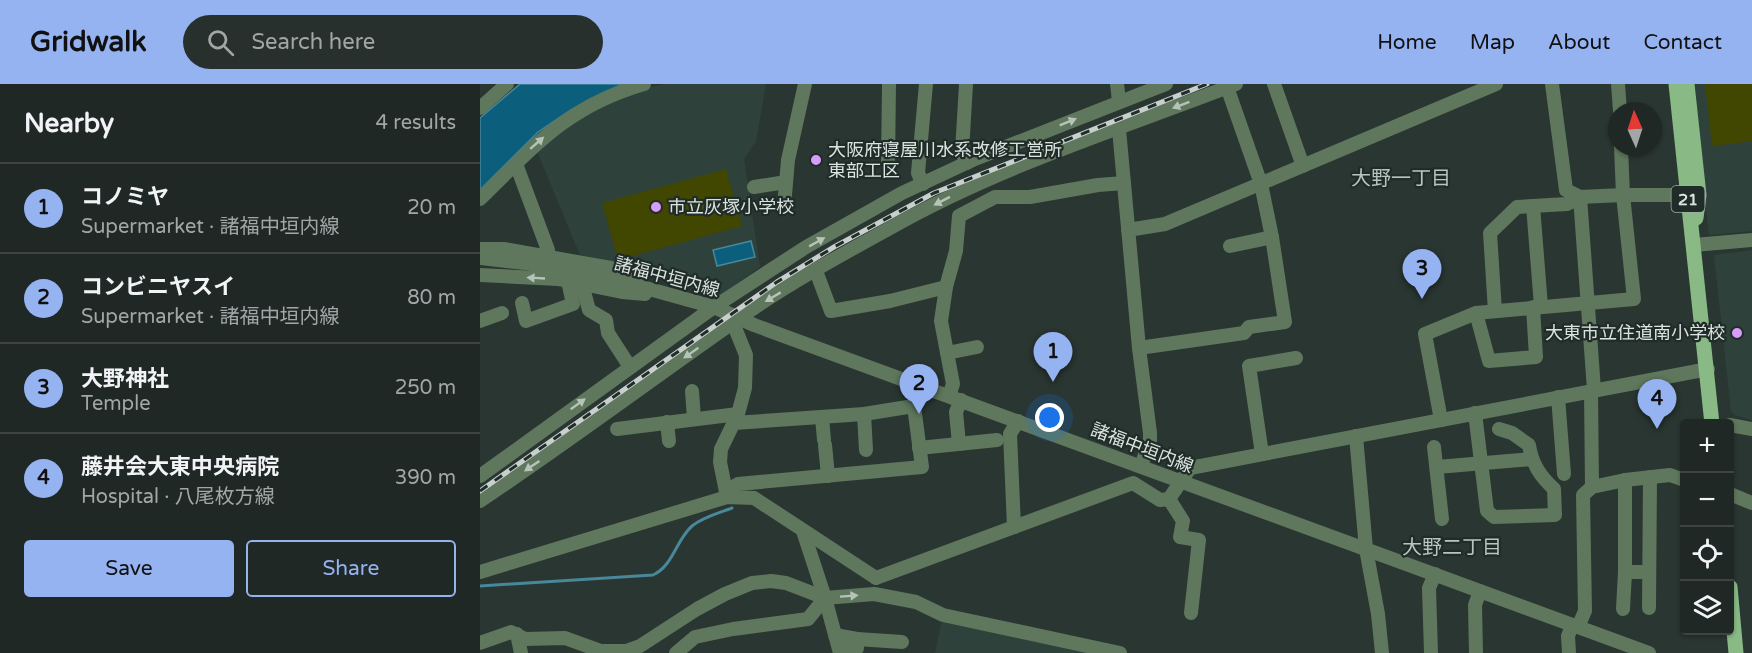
<!DOCTYPE html>
<html lang="en">
<head>
<meta charset="utf-8">
<style>
  :root { --surface:#202826; --page:#28302e; --text:#f1f3f6; --muted:#a2a6a7; --line:#3d4443; --accent:#95b2f1 }
  body { margin:0; font-family:"Varela Round","Noto Sans JP",sans-serif; background:var(--page); color:var(--text) }
  .controls { position:absolute; right:18px; bottom:18px; display:grid; overflow:hidden; border-radius:6px; box-shadow:0 2px 4px #0004 }
  .controls button { width:54px; height:54px; display:grid; place-items:center; padding:0; border:0; border-bottom:2px solid var(--line); background:var(--surface); color:var(--text); font:30px sans-serif }
  .compass { position:absolute; left:1128px; top:18px; width:54px; height:54px; border-radius:50%; background:var(--surface); box-shadow:0 2px 4px #0004; rotate:357deg }
  .you { position:absolute; left:570px; top:334px; width:21px; height:21px; margin:-15px; border:4px solid #fff; border-radius:50%; background:#1a73e8; box-shadow:0 0 0 9px #1a73e833 }
  .badge { display:grid; place-items:center; width:39px; height:39px; border-radius:50%; background:var(--accent); color:#111; font-size:20px; font-weight:700 }
  .pin { position:absolute; translate:-50% -50px; filter:drop-shadow(0 2px 3px #0008) }
  .pin::after { content:''; position:absolute; top:32px; width:21px; height:18px; background:inherit; clip-path:polygon(0 0,100% 0,50% 100%) }
  .list { margin:0; padding:0; list-style:none }
  h2 { display:flex; justify-content:space-between; align-items:center; height:78px; margin:0; padding:0 24px; font-size:26px }
  h2 small { font-size:20px; font-weight:400; color:var(--muted) }
  .list li { display:grid; grid-template-columns:39px 1fr auto; gap:18px; align-items:center; box-sizing:border-box; height:90px; padding:0 24px; border-top:2px solid var(--line) }
  .list b { display:block; font-size:22px; white-space:nowrap }
  .list p { margin:0; font-size:20px; white-space:nowrap; color:var(--muted) }
  .list em { font-size:20px; font-style:normal; color:var(--muted) }
  .actions { display:flex; gap:12px; padding:18px 24px }
  .actions a { flex:1; padding:14px 0; border:2px solid var(--accent); border-radius:6px; text-align:center; font-size:21px; color:var(--accent) }
  .actions .main { background:var(--accent); color:#111 }
  .icon { flex:none; width:33px; height:33px; fill:none; stroke:currentColor; stroke-width:2; stroke-linecap:round; stroke-linejoin:round }
  .map { position:relative; flex:none; width:1272px; height:569px; overflow:hidden }
  header { display:flex; align-items:center; gap:36px; box-sizing:border-box; height:84px; padding:0 30px; background:var(--accent); color:#111 }
  header strong { font-size:28px }
  nav { display:flex; gap:33px; margin-inline-start:auto; font-size:21px }
  .search { width:420px; height:54px; background:var(--page); display:flex; align-items:center; gap:15px; box-sizing:border-box; padding:0 21px; border-radius:33px; color:var(--muted); font-size:22px }
  main { display:flex }
  aside { flex:1; background:var(--surface) }
  .map>svg:first-child { display:block }
  .built { fill:#2e423b }
  .green { fill:#414700 }
  .water { fill:#0b5f7c; stroke:#49879a; stroke-width:1.5 }
  .lines { fill:none; stroke-linecap:round; stroke-linejoin:round }
  .stream { stroke:#49879a; stroke-width:3 }
  .minor { stroke:#5f775d; stroke-width:14 }
  .major { stroke:#89ba85; stroke-width:15 }
  .rail-casing { stroke:#c8d0cd; stroke-width:5 }
  .rail { stroke:#202c28; stroke-width:3; stroke-dasharray:9; stroke-linecap:butt }
  .oneway { fill:#b6c3b9 }
  .poi-dot { fill:#d79bf9; stroke:#202c28; stroke-width:2 }
  .labels { text-anchor:middle; stroke-width:4.5; stroke-linejoin:round; paint-order:stroke }
  .shield { fill:#202c28; stroke:#a3aca9; stroke-width:1.5 }
  .shield-label { font-size:16px; font-weight:bold; fill:#dbe3e0 }
  .poi-label { font-size:18px; fill:#dbe3e0; stroke:#202c28; text-anchor:start }
  .street-label { font-size:18px; fill:#dbe3e0; stroke:#202c28 }
  .neighbourhood-label { font-size:20px; fill:#b6c5bf; stroke:#202c28 }
</style>
</head>
<body>
<header>
<strong>Gridwalk</strong>
<div class="search"><svg class="icon" aria-label="search" viewBox="0 0 24 24"><circle cx="10" cy="10" r="6"/><path d="M15 15l6 6"/></svg>Search here</div>
<nav><a>Home</a><a>Map</a><a>About</a><a>Contact</a></nav>
</header>
<main>
<aside>
<h2>Nearby<small>4 results</small></h2>
<ul class="list">
<li><span class="badge">1</span><div><b>コノミヤ</b><p>Supermarket · 諸福中垣内線</p></div><em>20 m</em></li>
<li><span class="badge">2</span><div><b>コンビニヤスイ</b><p>Supermarket · 諸福中垣内線</p></div><em>80 m</em></li>
<li><span class="badge">3</span><div><b>大野神社</b><p>Temple</p></div><em>250 m</em></li>
<li><span class="badge">4</span><div><b>藤井会大東中央病院</b><p>Hospital · 八尾枚方線</p></div><em>390 m</em></li>
</ul>
<div class="actions"><a class="main">Save</a><a>Share</a></div>
</aside>
<div class="map">
<svg width="1272" height="569" viewBox="0 0 1272 569">
  <rect width="100%" height="100%" fill="#2a3632"/>
  <g class="built">
    <polygon points="184,0 286,0 276,57 264,75 280,183 237,213 138,179 100,171 56,65 96,34 166,4"/>
    <polygon points="1211,0 1272,0 1272,147 1229,151"/>
    <polygon points="1272,166 1272,336 1255,331 1251,327 1234,171"/>
    <polygon points="462,536 610,569 455,569"/>
  </g>
  <g class="green">
    <polygon points="1225,0 1272,0 1272,57 1232,62"/>
    <polygon points="246,85 262,142 138,176 122,119"/>
  </g>
  <g class="water">
    <polygon points="40,0 143,0 88,28 58,48 0,106 0,34"/>
    <polygon points="271,157 275,173 237,182 233,166"/>
  </g>
  <g class="lines">
    <path class="stream" d="M0,502L173,491C193,482 196,456 212,442C223,433 239,429 252,424"/>
    <g class="minor">
      <polyline points="486,0 482,68 487,79"/>
      <polyline points="637,0 639,17"/>
      <polyline points="794,0 823,82"/>
      <polyline points="1072,0 1086,106 1100,113 1143,111 1208,111"/>
      <polyline points="1138,0 1140,27"/>
      <polyline points="747,3 781,100 792,153"/>
      <polyline points="0,24 27,0"/>
      <polyline points="639,45 659,264 670,349 670,357 661,382"/>
      <polyline points="36,80 68,166 69,173"/>
      <polyline points="408,81 409,0"/>
      <polyline points="443,100 438,89 446,0"/>
      <polyline points="274,103 306,98"/>
      <polyline points="305,111 308,76 325,0"/>
      <path d="M0,115C55,61 88,22 164,0"/>
      <polyline points="1053,122 1061,222"/>
      <polyline points="648,146 685,140 1016,0"/>
      <polyline points="1214,161 1272,156"/>
      <polyline points="0,165 24,165 131,184 157,193"/>
      <polyline points="0,174 45,179 144,198 234,223 274,241 1169,569"/>
      <polyline points="336,187 351,227 410,217 466,203"/>
      <polyline points="0,191 78,195 142,208 165,210"/>
      <polyline points="102,200 109,226 126,236 128,249 150,283"/>
      <polyline points="42,219 46,237 93,220 88,197"/>
      <polyline points="1015,227 1010,149 1037,123 1087,120 1100,113 1114,306"/>
      <polyline points="996,229 1009,277 1056,273 1053,223"/>
      <polyline points="0,237 22,229"/>
      <polyline points="659,264 764,249 769,243 805,238 792,153 750,162"/>
      <polyline points="467,269 497,263"/>
      <polyline points="212,307 214,335"/>
      <polyline points="1111,307 1112,403"/>
      <polyline points="469,312 473,300 461,237 466,203 476,167 479,132 515,113 550,113 618,101 644,99"/>
      <polyline points="1078,313 1084,390"/>
      <path d="M995,329L1007,427L1014,433L1075,431L1074,405C1060,392 1052,380 1049,361L1032,349L1019,345"/>
      <polyline points="384,330 386,366"/>
      <polyline points="342,333 344,356"/>
      <polyline points="961,336 945,250 996,229 1154,215 1143,111 1141,63"/>
      <polyline points="187,338 189,357"/>
      <polyline points="254,339 384,330 434,322"/>
      <polyline points="1250,341 1272,345"/>
      <polyline points="137,345 258,330"/>
      <polyline points="876,352 886,465 898,530 902,569"/>
      <polyline points="479,360 476,328 481,316"/>
      <polyline points="345,361 348,392"/>
      <polyline points="954,363 962,435"/>
      <polyline points="439,364 517,356"/>
      <polyline points="782,370 769,282 816,274"/>
      <polyline points="957,383 1052,375"/>
      <polyline points="0,392 234,223 326,163 422,109 495,75 686,0"/>
      <polyline points="1145,396 1145,488 1168,488"/>
      <polyline points="246,407 258,400 442,383 434,322 440,302"/>
      <polyline points="1250,410 1272,419"/>
      <polyline points="247,413 240,378 241,365 258,330 265,304 266,271 253,239"/>
      <polyline points="689,415 703,437 700,453 719,456 711,529"/>
      <path d="M0,417C88,358 172,295 258,235C306,201 359,172 410,144C519,82 640,45 756,0"/>
      <polyline points="534,443 530,350 538,337"/>
      <polyline points="323,447 345,514 360,569"/>
      <polyline points="0,488 247,413 274,414 396,494"/>
      <polyline points="396,494 653,399 680,416 689,415 710,384 1228,285"/>
      <polyline points="1169,524 1170,393"/>
      <polyline points="1143,525 1145,488"/>
      <polyline points="1098,543 1105,527 1103,411 1112,403 1145,396 1190,391 1204,396"/>
      <polyline points="37,550 41,569"/>
      <polyline points="355,551 377,555 377,564 361,569"/>
      <polyline points="377,555 422,558"/>
      <polyline points="0,559 31,548 45,555 85,554 121,567 146,567 160,562 217,525 245,510 272,499 291,497 306,499 345,514 394,510 436,518 463,531 640,569"/>
      <polyline points="196,569 215,553 253,545 328,535 345,514"/>
      <polyline points="951,569 949,504 955,490"/>
      <polyline points="996,569 995,521 1000,507"/>
      <polyline points="1089,569 1088,552 1092,542"/>
    </g>
    <g class="major">
      <polyline points="1196,0 1232,340"/>
      <polyline points="1207,0 1219,111 1216,134"/>
      <polyline points="1250,503 1256,569"/>
    </g>
    <defs>
      <polyline id="rail" points="0,407 297,198 354,163 454,109 727,0"/>
    </defs>
    <use href="#rail" class="rail-casing"/>
    <use href="#rail" class="rail"/>
  </g>
  <defs><path id="oneway-solid" d="M-6-.8H1V-3.2L6.5 0L1 3.2V.8H-6Z" transform="scale(1.5)"/></defs>
  <g class="oneway">
    <use href="#oneway-solid" transform="translate(701 21) rotate(159)"/>
    <use href="#oneway-solid" transform="translate(588 38) rotate(-22)"/>
    <use href="#oneway-solid" transform="translate(57 59) rotate(-41)"/>
    <use href="#oneway-solid" transform="translate(462 117) rotate(153)"/>
    <use href="#oneway-solid" transform="translate(337 158) rotate(-29)"/>
    <use href="#oneway-solid" transform="translate(56 194) rotate(-177)"/>
    <use href="#oneway-solid" transform="translate(293 213) rotate(149)"/>
    <use href="#oneway-solid" transform="translate(211 269) rotate(145)"/>
    <use href="#oneway-solid" transform="translate(98 320) rotate(-36)"/>
    <use href="#oneway-solid" transform="translate(52 382) rotate(146)"/>
    <use href="#oneway-solid" transform="translate(369 512) rotate(-4)"/>
  </g>
  <g class="poi-dot">
    <circle cx="336" cy="76" r="6"/>
    <circle cx="176" cy="123" r="6"/>
    <circle cx="1257" cy="249" r="6"/>
  </g>
  <g class="labels">
    <rect class="shield" x="1191.5" y="102" width="33" height="26" rx="4.5"/>
    <g class="shield-label">
      <text x="1208" y="121">21</text>
    </g>
    <g class="poi-label">
      <text x="348" y="72">大阪府寝屋川水系改修工営所<tspan x="348" dy="21">東部工区</tspan></text>
      <text x="188" y="129">市立灰塚小学校</text>
      <text x="1245" y="255" text-anchor="end">大東市立住道南小学校</text>
    </g>
    <g class="street-label">
      <text transform="translate(187 193) rotate(15)" y="6">諸福中垣内線</text>
      <text transform="translate(662 364) rotate(21)" y="6">諸福中垣内線</text>
    </g>
    <g class="neighbourhood-label">
      <text x="921" y="101">大野一丁目</text>
      <text x="972" y="470">大野二丁目</text>
    </g>
  </g>
</svg>
<div class="controls">
<button>+</button>
<button>−</button>
<button><svg class="icon" aria-label="locate" viewBox="0 0 24 24"><circle cx="12" cy="12" r="6"/><path d="M12 2v4M12 18v4M2 12h4M18 12h4"/></svg></button>
<button><svg class="icon" aria-label="layers" viewBox="0 0 24 24"><path d="M12 4l9 5-9 5-9-5zM3 14l9 5 9-5"/></svg></button>
</div>
<svg class="compass" viewBox="-18 -18 36 36"><path d="M0-13l5 13h-10z" fill="#e53935"/><path d="M0 13l5-13h-10z" fill="#a2a6a7"/></svg>
<div class="you"></div>
<div class="pin badge" style="left:573px;top:298px">1</div>
<div class="pin badge" style="left:439px;top:330px">2</div>
<div class="pin badge" style="left:942px;top:215px">3</div>
<div class="pin badge" style="left:1177px;top:345px">4</div>
</div>
</main>
</body>
</html>
